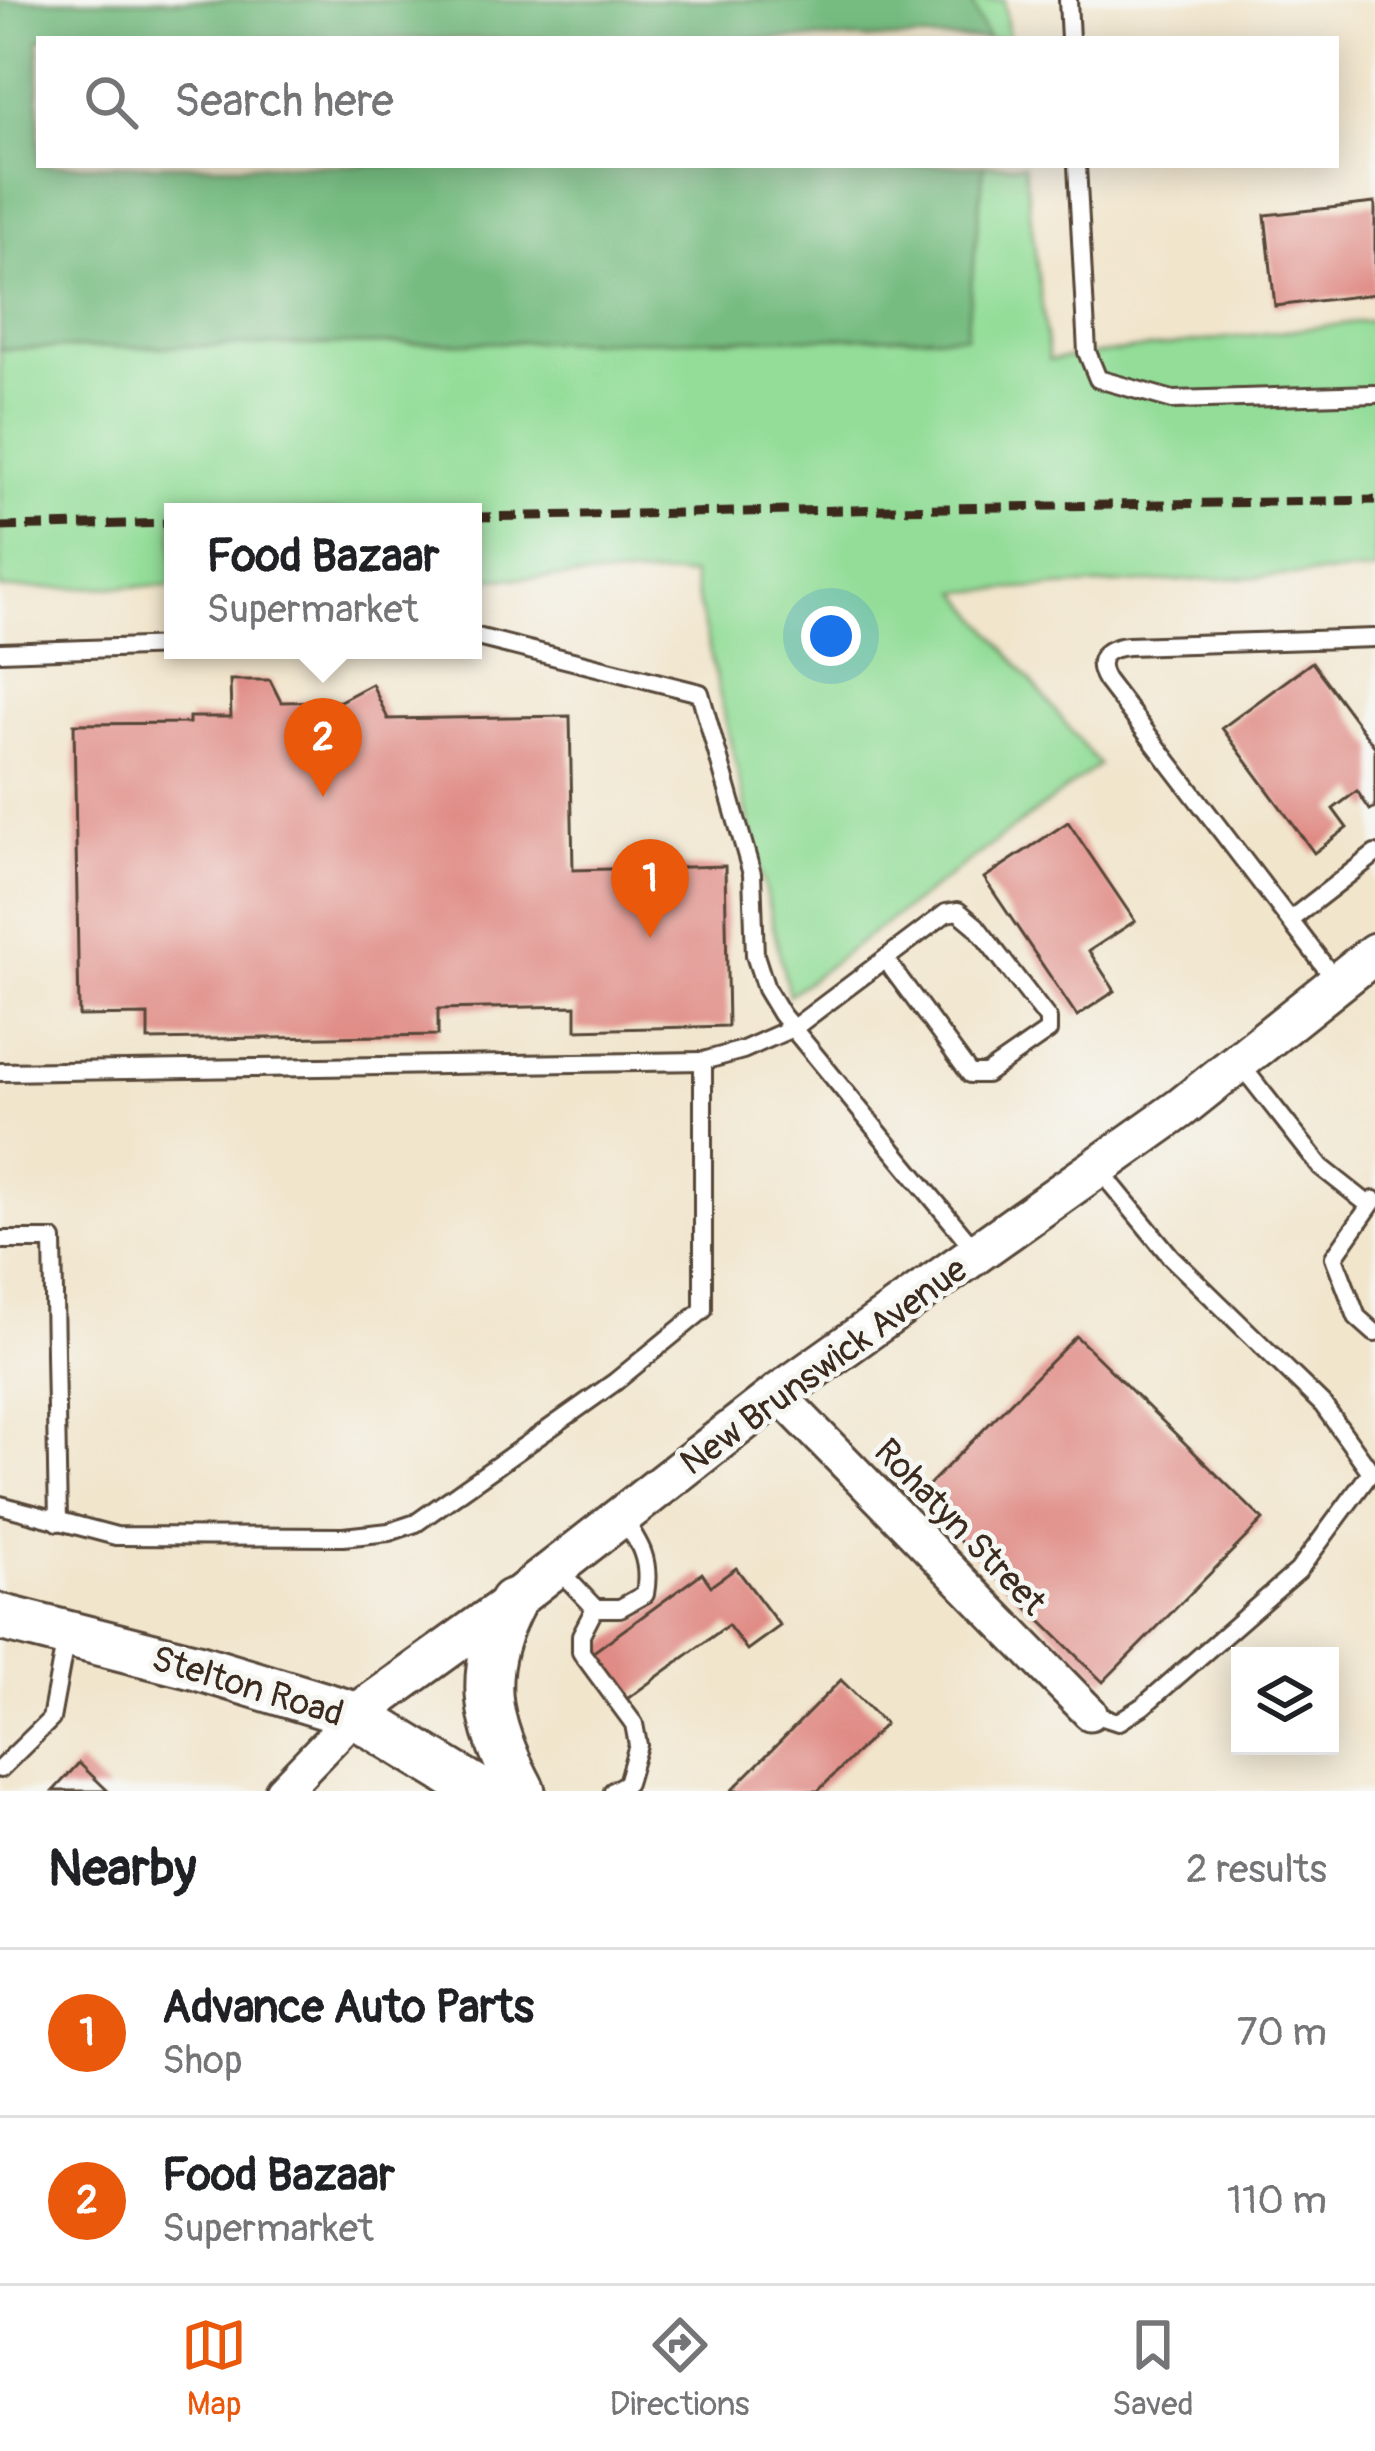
<!DOCTYPE html>
<html lang="en">
<head>
<meta charset="utf-8">
<style>
  :root { --surface:#fff; --page:#f6f6f6; --text:#202124; --muted:#757577; --line:#e0e0e0; --accent:#ea580c }
  body { margin:0; font-family:Pangolin,sans-serif; background:var(--page); color:var(--text) }
  .controls { position:absolute; right:36px; bottom:36px; display:grid; overflow:hidden; border-radius:0px; box-shadow:0 6px 30px #0003 }
  .controls button { width:108px; height:108px; display:grid; place-items:center; padding:0; border:0; border-bottom:3px solid var(--line); background:var(--surface); color:var(--text); font:60px sans-serif }
  .you { position:absolute; left:831px; top:636px; width:42px; height:42px; margin:-30px; border:9px solid #fff; border-radius:50%; background:#1a73e8; box-shadow:0 0 0 18px #1a73e833 }
  .badge { display:grid; place-items:center; width:78px; height:78px; border-radius:50%; background:var(--accent); color:#fff; font-size:39px; font-weight:700 }
  .pin { position:absolute; translate:-50% -99px; filter:drop-shadow(0 3px 6px #0008) }
  .pin::after { content:''; position:absolute; top:63px; width:42px; height:36px; background:inherit; clip-path:polygon(0 0,100% 0,50% 100%) }
  .popup { position:absolute; left:164px; top:503px; width:318px; height:156px; box-sizing:border-box; display:grid; place-content:center; border-radius:0px; background:var(--surface); filter:drop-shadow(0 3px 9px #0005); font-size:39px; white-space:nowrap; color:var(--muted) }
  .popup b { font-size:45px; color:var(--text) }
  .popup::after { content:''; position:absolute; left:50%; top:100%; margin-left:-24px; border:24px solid transparent; border-top-color:var(--surface) }
  .list { margin:0; padding:0; list-style:none }
  h2 { display:flex; justify-content:space-between; align-items:center; height:156px; margin:0; padding:0 48px; font-size:51px }
  h2 small { font-size:39px; font-weight:400; color:var(--muted) }
  .list li { display:grid; grid-template-columns:78px 1fr auto; gap:36px; align-items:center; box-sizing:border-box; height:168px; padding:0 48px; border-top:3px solid var(--line) }
  .list b { display:block; font-size:45px; white-space:nowrap }
  .list p { margin:0; font-size:39px; white-space:nowrap; color:var(--muted) }
  .list em { font-size:39px; font-style:normal; color:var(--muted) }
  .icon { flex:none; width:66px; height:66px; fill:none; stroke:currentColor; stroke-width:2; stroke-linecap:round; stroke-linejoin:round }
  .map { position:relative; flex:none; width:1375px; height:1791px; overflow:hidden }
  .search { position:absolute; background:var(--surface); box-shadow:0 6px 30px #0003; left:36px; right:36px; top:36px; height:132px; display:flex; align-items:center; gap:30px; box-sizing:border-box; padding:0 42px; border-radius:0px; color:var(--muted); font-size:45px }
  .sheet { height:492px; background:var(--surface) }
  nav { display:flex; justify-content:space-around; align-items:center; box-sizing:border-box; height:168px; border-top:3px solid var(--line); background:var(--surface); font-size:33px; color:var(--muted) }
  nav a { display:grid; justify-items:center; gap:6px }
  nav .on { color:var(--accent) }
  .map>svg:first-child { display:block }
  .green { fill:#93dd98; stroke:#67845b; stroke-width:3 }
  .forest { fill:#76bc80; stroke:#58734f; stroke-width:3 }
  .building { fill:#e08b85 }
  .lines { fill:none; stroke-linecap:round; stroke-linejoin:round }
  .service-casing { stroke:#564638; stroke-width:22 }
  .minor-casing { stroke:#564638; stroke-width:39 }
  .tertiary-casing { stroke:#564638; stroke-width:45 }
  .secondary-casing { stroke:#564638; stroke-width:51 }
  .service { stroke:#fff; stroke-width:16 }
  .minor { stroke:#fff; stroke-width:33 }
  .tertiary { stroke:#fff; stroke-width:39 }
  .secondary { stroke:#fff; stroke-width:45 }
  .rail { stroke:#3b2a1e; stroke-width:9; stroke-dasharray:18 9; stroke-linecap:butt }
  .labels { text-anchor:middle; stroke-width:10; stroke-linejoin:round; paint-order:stroke }
  .street-label { font-size:36px; fill:#3b2a1e; stroke:#f6f6f2 }
</style>
</head>
<body>
<div class="map">
<svg width="1375" height="1791" viewBox="0 0 1375 1791">
  <rect width="100%" height="100%" fill="#f6f6f2"/>
  <filter id="ink" filterUnits="userSpaceOnUse"><feTurbulence type="fractalNoise" baseFrequency=".00833" numOctaves="2"/><feDisplacementMap in="SourceGraphic" scale="24" xChannelSelector="R" yChannelSelector="G"/><feConvolveMatrix kernelMatrix="1 2 1 2 8 2 1 2 1" color-interpolation-filters="sRGB"/></filter>
  <filter id="wash" filterUnits="userSpaceOnUse"><feTurbulence type="fractalNoise" baseFrequency=".004" numOctaves="4" result="noise"/><feDisplacementMap in="SourceGraphic" scale="48" xChannelSelector="R" yChannelSelector="G"/><feGaussianBlur stdDeviation="2.7" result="paint"/><feColorMatrix in="noise" values="0 0 0 0 0 0 0 0 0 0 0 0 0 0 0 0 0 1.4 0 .05"/><feComposite in="paint" operator="in"/></filter>
  <g filter="url(#wash)">
    <rect width="100%" height="100%" fill="#f1e5cc"/>
    <g class="green">
      <polygon points="970,0 1004,0 1009,39 988,39"/>
      <polygon points="984,165 1024,165 1049,360 1375,320 1375,571 959,592 1099,765 789,995 692,575 473,579 473,512 173,512 173,586 0,589 0,349 965,336"/>
    </g>
    <polygon class="forest" points="0,0 970,0 988,39 39,39 39,165 984,165 966,336 0,349"/>
    <g id="blocks">
      <g class="building">
        <polygon points="1375,203 1375,294 1275,306 1265,215"/>
        <polygon points="1312,662 1375,747 1375,807 1370,810 1357,791 1333,809 1347,828 1314,853 1222,728"/>
        <polygon points="230,680 270,680 281,702 340,701 372,684 388,719 570,716 573,870 725,866 728,1026 576,1030 576,1006 438,1009 438,1035 148,1040 148,1015 79,1016 74,724 189,723 189,717 231,717"/>
        <polygon points="1068,822 1135,921 1089,951 1115,991 1077,1016 984,878"/>
        <polygon points="1076,1336 1263,1520 1103,1682 916,1498"/>
        <polygon points="736,1568 780,1626 747,1650 728,1625 627,1699 592,1653 702,1573 711,1586"/>
        <polygon points="841,1680 885,1724 818,1791 731,1791"/>
        <polygon points="79,1763 108,1791 53,1791"/>
      </g>
    </g>
  </g>
  <g filter="url(#ink)">
    <use href="#blocks" fill-opacity="0" stroke="#564638" stroke-width="3"/>
    <g class="lines">
      <defs>
        <g id="service">
          <polyline points="1068,0 1070,39"/>
          <polyline points="1077,165 1087,352 1098,379 1173,400 1375,394"/>
          <polyline points="473,636 700,693 752,874 755,955 766,989 781,1014 976,1251"/>
          <polyline points="0,652 173,646"/>
          <polyline points="1290,920 1375,854"/>
          <path d="M1336,981L1106,680C1093,658 1106,648 1128,646L1375,638"/>
          <polyline points="1240,1064 1321,1167 1369,1205"/>
          <polyline points="0,1072 703,1061"/>
          <polyline points="1374,1200 1334,1257 1357,1317 1375,1333"/>
          <polyline points="0,1240 53,1240 58,1522"/>
          <polyline points="0,1505 116,1536 343,1537 389,1532 416,1523 615,1382 703,1310 703,1061 743,1050 795,1027 946,913 958,911 976,926 1048,1019 1048,1031 986,1074 970,1074 885,959"/>
          <path d="M557,1568L595,1608H620L645,1594C651,1560 640,1543 621,1516"/>
          <polyline points="595,1608 581,1635 581,1652 634,1724 638,1745 627,1783 613,1791"/>
          <polyline points="1090,1713 1118,1722 1143,1706 1298,1571 1371,1472 1323,1405 1171,1257 1098,1168"/>
          <polyline points="0,1769 51,1719 66,1637"/>
        </g>
        <g id="minor">
          <polyline points="778,1394 1090,1713"/>
          <polyline points="282,1791 355,1715"/>
        </g>
        <polyline id="tertiary" points="355,1715 512,1602 778,1394 1181,1108 1375,953"/>
        <g id="secondary">
          <path d="M512,1602C475,1673 485,1722 522,1791"/>
          <polyline points="0,1617 197,1667 355,1715 480,1791"/>
        </g>
      </defs>
      <use href="#service" class="service-casing"/>
      <use href="#minor" class="minor-casing"/>
      <use href="#tertiary" class="tertiary-casing"/>
      <use href="#secondary" class="secondary-casing"/>
      <use href="#service" class="service"/>
      <use href="#minor" class="minor"/>
      <use href="#tertiary" class="tertiary"/>
      <use href="#secondary" class="secondary"/>
      <g class="rail">
        <polyline points="473,517 1375,500"/>
        <polyline points="0,527 173,523"/>
      </g>
    </g>
  </g>
  <g class="labels">
    <g class="street-label">
      <text transform="translate(823 1365) rotate(-36)" y="13">New Brunswick Avenue</text>
      <text transform="translate(961 1526) rotate(46)" y="13">Rohatyn Street</text>
      <text transform="translate(248 1685) rotate(17)" y="13">Stelton Road</text>
    </g>
  </g>
</svg>
<div class="controls">
<button><svg class="icon" aria-label="layers" viewBox="0 0 24 24"><path d="M12 4l9 5-9 5-9-5zM3 14l9 5 9-5"/></svg></button>
</div>
<div class="you"></div>
<div class="pin badge" style="left:650px;top:938px">1</div>
<div class="pin badge" style="left:323px;top:797px">2</div>
<div class="popup"><b>Food Bazaar</b>Supermarket</div>
<div class="search"><svg class="icon" aria-label="search" viewBox="0 0 24 24"><circle cx="10" cy="10" r="6"/><path d="M15 15l6 6"/></svg>Search here</div>
</div>
<section class="sheet">
<h2>Nearby<small>2 results</small></h2>
<ul class="list">
<li><span class="badge">1</span><div><b>Advance Auto Parts</b><p>Shop</p></div><em>70 m</em></li>
<li><span class="badge">2</span><div><b>Food Bazaar</b><p>Supermarket</p></div><em>110 m</em></li>
</ul>
</section>
<nav>
<a class="on"><svg class="icon" aria-label="map" viewBox="0 0 24 24"><path d="M3 6l6-2 6 2 6-2v14l-6 2-6-2-6 2zM9 4v14M15 6v14"/></svg>Map</a>
<a><svg class="icon" aria-label="directions" viewBox="0 0 24 24"><path d="M12 3l9 9-9 9-9-9zM9 14v-3h6M13 9l2 2-2 2"/></svg>Directions</a>
<a><svg class="icon" aria-label="saved" viewBox="0 0 24 24"><path d="M7 4h10v16l-5-4-5 4z"/></svg>Saved</a>
</nav>
</body>
</html>
